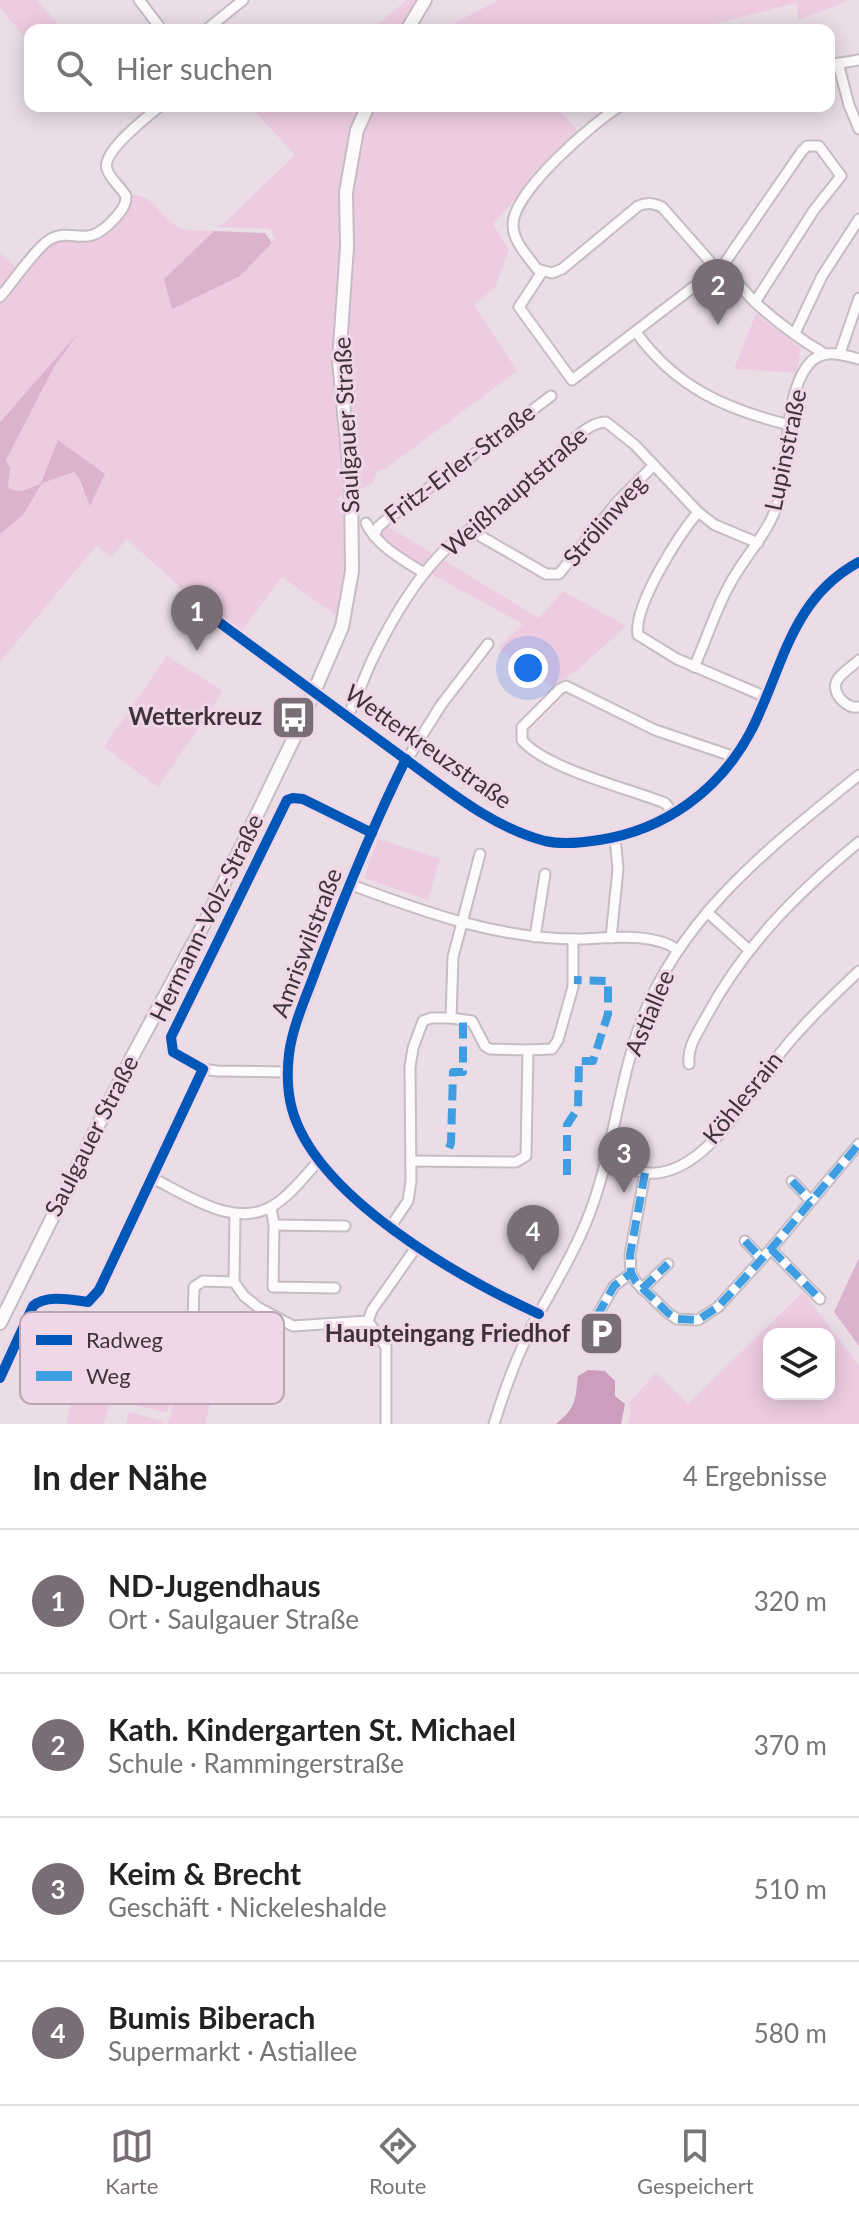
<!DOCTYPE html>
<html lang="de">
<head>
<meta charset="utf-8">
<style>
  :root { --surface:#fff; --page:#f2f2f2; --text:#222; --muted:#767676; --line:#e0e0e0; --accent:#7a6e76 }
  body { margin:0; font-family:Lato,sans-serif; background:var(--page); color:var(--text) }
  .controls { position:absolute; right:24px; bottom:24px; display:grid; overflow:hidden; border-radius:16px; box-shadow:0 4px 20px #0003 }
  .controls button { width:72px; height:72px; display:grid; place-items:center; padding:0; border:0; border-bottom:2px solid var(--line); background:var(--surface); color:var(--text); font:40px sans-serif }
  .you { position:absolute; left:528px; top:668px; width:28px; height:28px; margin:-20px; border:6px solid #fff; border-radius:50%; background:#1a73e8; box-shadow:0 0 0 12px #1a73e833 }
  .badge { display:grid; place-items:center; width:52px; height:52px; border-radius:50%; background:var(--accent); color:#fff; font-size:26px; font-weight:700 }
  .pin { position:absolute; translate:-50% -66px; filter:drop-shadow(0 2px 4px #0008) }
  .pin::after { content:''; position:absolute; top:42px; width:28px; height:24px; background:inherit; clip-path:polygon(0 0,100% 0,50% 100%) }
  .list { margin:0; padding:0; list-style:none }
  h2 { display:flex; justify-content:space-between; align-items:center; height:104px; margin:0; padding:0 32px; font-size:34px }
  h2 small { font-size:26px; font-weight:400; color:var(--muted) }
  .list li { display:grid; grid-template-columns:52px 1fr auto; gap:24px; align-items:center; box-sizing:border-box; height:144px; padding:0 32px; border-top:2px solid var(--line) }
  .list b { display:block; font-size:30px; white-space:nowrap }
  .list p { margin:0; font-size:26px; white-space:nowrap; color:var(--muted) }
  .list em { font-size:26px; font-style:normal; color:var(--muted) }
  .icon { flex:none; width:44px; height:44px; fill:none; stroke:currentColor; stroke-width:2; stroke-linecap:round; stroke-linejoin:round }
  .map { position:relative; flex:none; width:859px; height:1424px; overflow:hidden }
  .search { position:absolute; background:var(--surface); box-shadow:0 4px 20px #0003; left:24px; right:24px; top:24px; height:88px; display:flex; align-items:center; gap:20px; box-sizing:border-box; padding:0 28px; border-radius:16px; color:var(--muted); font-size:30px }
  .sheet { height:680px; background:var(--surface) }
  nav { display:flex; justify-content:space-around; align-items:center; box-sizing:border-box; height:112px; border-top:2px solid var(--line); background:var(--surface); font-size:22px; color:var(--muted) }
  nav a { display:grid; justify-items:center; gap:4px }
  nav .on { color:var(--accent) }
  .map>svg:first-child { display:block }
  .green { fill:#edcce2; fill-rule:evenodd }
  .forest { fill:#dbb3ce }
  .water { fill:#cc9dbd }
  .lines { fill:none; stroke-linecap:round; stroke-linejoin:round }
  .minor-casing { stroke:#c6bcc3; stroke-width:13 }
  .major-casing { stroke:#c6bcc3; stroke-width:16 }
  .minor { stroke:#fcfafb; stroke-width:9 }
  .major { stroke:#fcfafb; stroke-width:12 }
  .quiet { stroke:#3f9de2; stroke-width:8; stroke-dasharray:16 8; stroke-linecap:butt }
  .cycleway-casing { stroke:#f0d7e7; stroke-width:15 }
  .cycleway { stroke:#0057b8; stroke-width:10 }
  .labels { text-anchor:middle; stroke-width:6; stroke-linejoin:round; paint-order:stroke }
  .street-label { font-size:24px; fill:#3d3339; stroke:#f0d7e7 }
  .poi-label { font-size:24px; font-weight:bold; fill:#3d3339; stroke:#f0d7e7; text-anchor:end }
  .key { fill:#f0d7e7; stroke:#baa6b3; stroke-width:2 }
  .key-label { font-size:22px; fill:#3d3339 }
</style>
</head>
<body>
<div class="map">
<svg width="859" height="1424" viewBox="0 0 859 1424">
  <rect width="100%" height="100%" fill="#eadde6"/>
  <g class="green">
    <polygon points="0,0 37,0 63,30 30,30 30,43 0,8"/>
    <polygon points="407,0 421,0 404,30 371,30"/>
    <polygon points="499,0 850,0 798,20 797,3 690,30 441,30"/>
    <path d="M250,106H367L343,193L336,389L347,493L336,500L346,501L343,592L337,616L282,577L239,634L202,607L127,539L111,557L96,546L0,662V534L23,515L40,483C29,488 19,494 8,487L9,475L6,460L54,367L73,340L0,421V300L49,242L101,234L128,196C151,191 158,214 175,225C186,232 202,230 214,231L164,279L272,243L275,237L270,229L216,227L226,221L295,155ZM59,441L105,474L82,490L79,478L74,472L43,482Z"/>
    <polygon points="370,106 567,106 561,112 578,131 493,224 509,250 495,287 474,305 517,371 385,469 377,471 373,483 357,491 342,351 351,193 359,131"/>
    <polygon points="0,253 20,271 0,293"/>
    <polygon points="756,314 801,348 796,373 734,369"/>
    <polygon points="384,524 539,618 563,591 626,626 582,666 553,687 498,648 523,624 413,564 368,527"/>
    <polygon points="167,656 223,691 158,787 104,747"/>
    <polygon points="378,839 440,859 428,900 364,878"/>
    <path d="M803,1292L859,1366V1424H628L631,1413L628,1404L656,1373L688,1404ZM769,1334H829V1394H769Z"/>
    <polygon points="141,1366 177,1375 167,1413 131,1404"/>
    <polygon points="178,1386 212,1395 205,1424 166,1424 168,1423"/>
    <polygon points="75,1389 111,1398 104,1424 66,1424"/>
    <polygon points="129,1412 164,1421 163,1424 126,1424"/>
  </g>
  <g class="forest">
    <polygon points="214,231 265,233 272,243 240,276 172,309 164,279"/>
    <path d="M79,332L54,367L6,460L10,468L8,487C19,495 30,488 41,483L58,440L105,474L90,506L79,478L74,472L42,483L23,515L0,534V422Z"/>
    <polygon points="859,1258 859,1346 834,1312"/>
  </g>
  <path class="water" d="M588,1370L605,1371L615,1381V1396L625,1404L621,1424H556C576,1408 575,1401 578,1376Z"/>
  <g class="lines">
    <defs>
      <g id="minor">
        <polyline points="139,0 162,30"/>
        <polyline points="206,30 243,0"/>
        <polyline points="838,63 849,105 859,129"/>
        <polyline points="829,65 859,60"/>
        <path d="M620,106C593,123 511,193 513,226C514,243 528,256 537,269L552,273L562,269L638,206C647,202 653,203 662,207L714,266C731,272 743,291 757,304C777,322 801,340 825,354"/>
        <polyline points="542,272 519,307 572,380 709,275 726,270 726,261 802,151 807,146 819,146 841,176 814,210 755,302"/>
        <path d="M0,297C12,283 36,248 49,240C74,225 85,253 116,217C122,210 126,205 126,196C120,186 110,179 107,169C101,152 147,117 160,106"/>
        <path d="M636,332C675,387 727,410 790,425"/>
        <polyline points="795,333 822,276 859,219"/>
        <polyline points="840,353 859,298"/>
        <path d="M698,512C679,535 633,606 638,635L677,659L766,697"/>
        <path d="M366,523C377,546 403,560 424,573"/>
        <polyline points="470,530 546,574 559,574 617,502 654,465"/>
        <polyline points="374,536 378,527 385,521 551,396"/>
        <path d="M220,623C282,668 343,714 405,759C449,791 492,827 545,841C563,845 581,843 599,840C665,830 720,790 751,731C783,669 790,599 859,562"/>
        <path d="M488,644L441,705L398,774L349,884L293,1034C286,1066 285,1099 299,1130C334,1205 465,1280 539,1314"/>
        <path d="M859,660C853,666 838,675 836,683C833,696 848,709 859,707"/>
        <path d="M694,667C707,639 715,610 731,582C748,551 774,528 781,491C788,456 785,394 808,365C821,348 841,354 859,359"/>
        <path d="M347,717C358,697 364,676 374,656C392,619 413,583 441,554C469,525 507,506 536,478C553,462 582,422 606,422L635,445L698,512L715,525L758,543"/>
        <path d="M674,814L665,803C630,789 544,768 522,740V727L560,689L566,686L655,730L735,757"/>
        <path d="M349,884C424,912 500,940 582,939C611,938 653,932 678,950"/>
        <polyline points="707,912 748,949"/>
        <polyline points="535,937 545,874"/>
        <polyline points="611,938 618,869 615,838"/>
        <polyline points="451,1018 472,1021 485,1046 490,1049 528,1050"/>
        <path d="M689,1064C687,1047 697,1034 705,1019C743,947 797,893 859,842"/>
        <polyline points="203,1069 217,1071 288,1072"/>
        <path d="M604,1159C625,1165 641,1177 663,1172C715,1161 751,1088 782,1051C805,1022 832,997 859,971"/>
        <polyline points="411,1161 516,1162 526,1156 528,1050 552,1049 558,1040 573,987 573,939"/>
        <polyline points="645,1173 630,1255 631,1273 636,1282 668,1313 677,1319 698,1320 718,1307 771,1249 859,1144"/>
        <path d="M152,1178C188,1195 235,1230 274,1205C291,1195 305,1175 319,1161"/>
        <polyline points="792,1181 810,1200"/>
        <polyline points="271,1208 274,1225 273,1287 335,1288"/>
        <polyline points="235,1215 234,1282 244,1296 259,1308 293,1326 368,1321 372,1310 417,1246"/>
        <polyline points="274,1225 345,1226"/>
        <polyline points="391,1226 408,1201 411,1181 410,1067 413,1048 423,1021 431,1018 451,1018 453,957 480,854"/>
        <polyline points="745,1241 762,1259"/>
        <polyline points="771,1249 820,1299"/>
        <polyline points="642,1289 668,1264"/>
        <polyline points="597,1316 614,1286 631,1273"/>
        <polyline points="368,1321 386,1347 386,1424"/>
        <polyline points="192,1352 194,1287 203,1281 234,1282"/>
        <path d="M0,1378L33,1306C46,1294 72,1300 88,1302L99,1290L203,1069L173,1052L171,1037L287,800L293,798L303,799L372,833"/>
        <path d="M494,1424C504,1391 516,1359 531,1328C550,1292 572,1258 587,1220C611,1161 617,1094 637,1033C675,919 770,847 859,775"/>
      </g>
      <g id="major">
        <polyline points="407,30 425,0"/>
        <polyline points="0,1323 132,1057 207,918 293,740 342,627 352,571 351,484 339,361 347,247 346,192 357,130 368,106"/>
      </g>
    </defs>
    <use href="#minor" class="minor-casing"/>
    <use href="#major" class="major-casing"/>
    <use href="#minor" class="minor"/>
    <use href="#major" class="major"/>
    <g class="quiet">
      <polyline points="449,1148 451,1143 453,1072 463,1072 463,1019"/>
      <polyline points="645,1173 630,1255 631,1273 636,1282 668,1313 677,1319 698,1320 718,1307 771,1249 859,1144"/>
      <polyline points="567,1175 567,1125 578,1108 579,1061 593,1061 608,1014 608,981 574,980"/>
      <polyline points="792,1181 810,1200"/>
      <polyline points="745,1241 762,1259"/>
      <polyline points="771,1249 820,1299"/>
      <polyline points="642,1289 668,1264"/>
      <polyline points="597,1316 614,1286 631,1273"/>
    </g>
    <defs>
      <g id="cycleway">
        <path d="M220,623C282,668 343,714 405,759C449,791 492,827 545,841C563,845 581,843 599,840C665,830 720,790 751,731C783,669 790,599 859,562"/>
        <path d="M406,759C372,827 344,897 317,967C307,995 293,1024 289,1054C287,1072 287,1091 292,1109C316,1197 460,1278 539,1314"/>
        <path d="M0,1378L33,1306C46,1294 72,1300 88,1302L99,1290L203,1069L173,1052L171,1037L287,800L293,798L303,799L372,833"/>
      </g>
    </defs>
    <use href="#cycleway" class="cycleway-casing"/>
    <use href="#cycleway" class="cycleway"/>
  </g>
  <defs>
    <symbol id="bus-square" viewBox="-11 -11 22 22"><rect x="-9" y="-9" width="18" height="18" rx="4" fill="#7a6e76" stroke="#f0d7e7"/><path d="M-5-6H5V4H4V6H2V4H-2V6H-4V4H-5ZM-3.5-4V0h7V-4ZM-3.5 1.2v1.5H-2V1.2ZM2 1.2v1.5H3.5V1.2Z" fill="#fff"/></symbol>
    <symbol id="parking-square" viewBox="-11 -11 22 22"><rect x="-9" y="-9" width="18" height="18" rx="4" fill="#7a6e76" stroke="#f0d7e7"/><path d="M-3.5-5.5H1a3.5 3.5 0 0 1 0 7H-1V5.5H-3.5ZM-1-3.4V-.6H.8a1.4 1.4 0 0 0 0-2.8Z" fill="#fff"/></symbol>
  </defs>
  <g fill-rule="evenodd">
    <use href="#bus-square" x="268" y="692" width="51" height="51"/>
    <use href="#parking-square" x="576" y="1308" width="51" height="51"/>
  </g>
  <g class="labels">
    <g class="street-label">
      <text transform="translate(347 425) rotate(-93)" y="8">Saulgauer Straße</text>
      <text transform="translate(786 450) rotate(-78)" y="8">Lupinstraße</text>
      <text transform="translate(460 464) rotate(-37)" y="8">Fritz-Erler-Straße</text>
      <text transform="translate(515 492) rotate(-41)" y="8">Weißhauptstraße</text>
      <text transform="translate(605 521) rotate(-49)" y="8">Strölinweg</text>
      <text transform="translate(428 747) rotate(35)" y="8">Wetterkreuzstraße</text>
      <text transform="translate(207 918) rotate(-64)" y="8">Hermann-Volz-Straße</text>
      <text transform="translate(307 943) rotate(-69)" y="8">Amriswilstraße</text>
      <text transform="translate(650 1013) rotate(-67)" y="8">Astiallee</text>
      <text transform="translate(743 1098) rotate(-51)" y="8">Köhlesrain</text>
      <text transform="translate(92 1136) rotate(-63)" y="8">Saulgauer Straße</text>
    </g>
    <g class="poi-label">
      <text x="262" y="725">Wetterkreuz</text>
      <text x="570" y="1342">Haupteingang Friedhof</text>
    </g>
  </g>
  <rect x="20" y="1312" width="264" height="92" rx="12" class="key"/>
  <rect x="36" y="1335" width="36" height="10" fill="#0057b8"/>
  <rect x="36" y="1371" width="36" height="10" fill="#3f9de2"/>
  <g class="key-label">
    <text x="86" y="1348">Radweg</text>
    <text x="86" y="1384">Weg</text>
  </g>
</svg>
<div class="controls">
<button><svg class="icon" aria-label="layers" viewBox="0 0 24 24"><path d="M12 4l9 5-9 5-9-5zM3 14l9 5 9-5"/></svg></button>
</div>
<div class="you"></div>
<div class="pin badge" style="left:197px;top:651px">1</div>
<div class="pin badge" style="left:718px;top:325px">2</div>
<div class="pin badge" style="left:624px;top:1193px">3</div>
<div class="pin badge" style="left:533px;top:1271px">4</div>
<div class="search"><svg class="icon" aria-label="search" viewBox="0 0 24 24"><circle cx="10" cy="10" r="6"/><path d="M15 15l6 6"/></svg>Hier suchen</div>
</div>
<section class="sheet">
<h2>In der Nähe<small>4 Ergebnisse</small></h2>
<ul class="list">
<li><span class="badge">1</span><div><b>ND-Jugendhaus</b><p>Ort · Saulgauer Straße</p></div><em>320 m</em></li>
<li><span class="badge">2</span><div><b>Kath. Kindergarten St. Michael</b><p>Schule · Rammingerstraße</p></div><em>370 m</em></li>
<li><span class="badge">3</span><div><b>Keim &amp; Brecht</b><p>Geschäft · Nickeleshalde</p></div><em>510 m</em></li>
<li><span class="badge">4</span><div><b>Bumis Biberach</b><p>Supermarkt · Astiallee</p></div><em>580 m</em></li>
</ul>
</section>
<nav>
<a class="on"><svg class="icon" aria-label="map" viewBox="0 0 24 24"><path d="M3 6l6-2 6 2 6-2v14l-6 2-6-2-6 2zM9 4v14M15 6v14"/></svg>Karte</a>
<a><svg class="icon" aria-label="directions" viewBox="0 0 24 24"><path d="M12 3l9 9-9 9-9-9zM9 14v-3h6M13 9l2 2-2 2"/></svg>Route</a>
<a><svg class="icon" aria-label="saved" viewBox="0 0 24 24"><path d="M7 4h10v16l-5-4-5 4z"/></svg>Gespeichert</a>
</nav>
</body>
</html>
